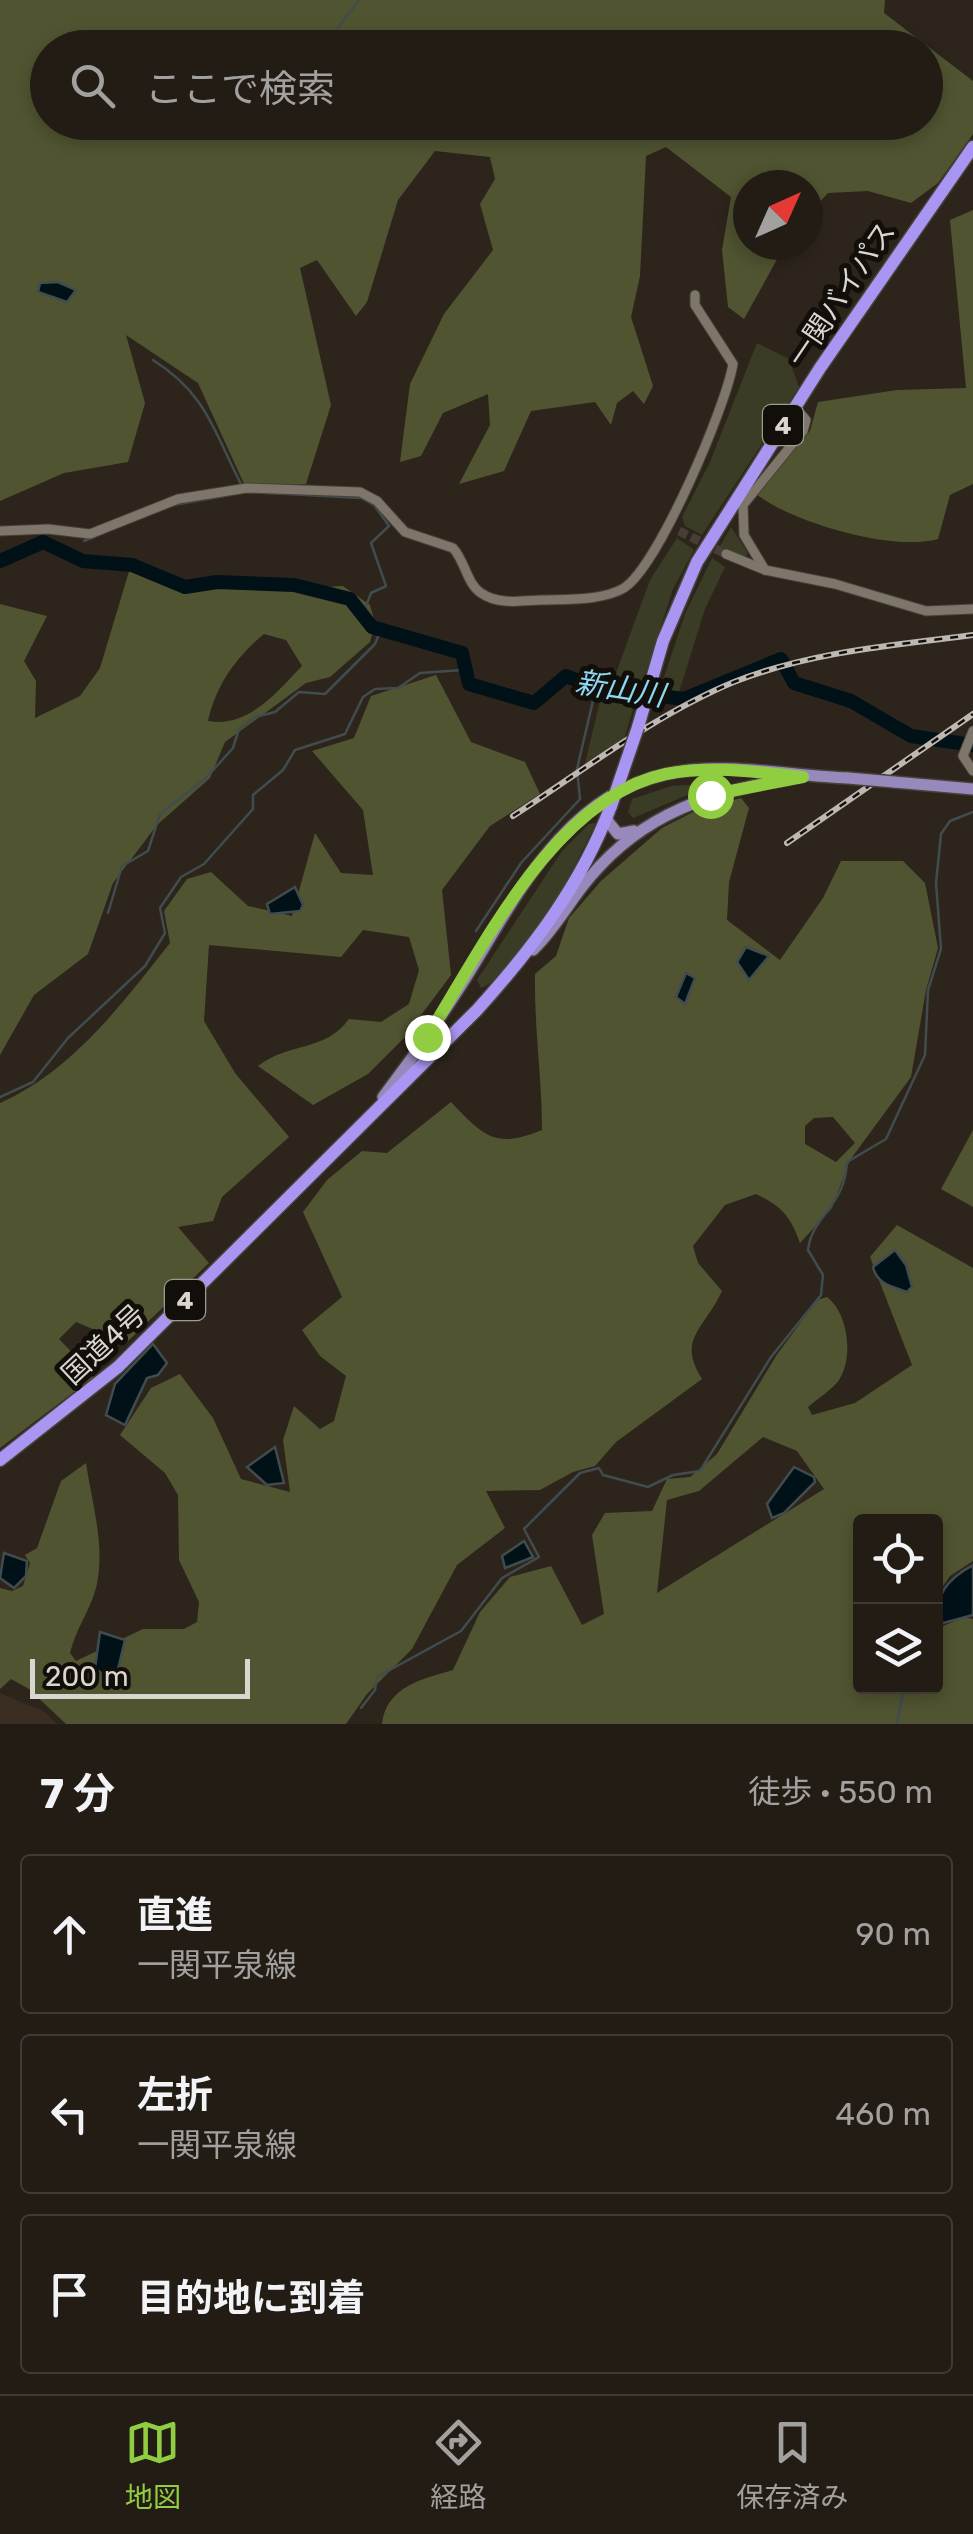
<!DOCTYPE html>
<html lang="ja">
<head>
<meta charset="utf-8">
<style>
  :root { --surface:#221c15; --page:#2e2922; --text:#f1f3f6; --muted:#a2a1a0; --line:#3f3a34; --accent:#91cd40 }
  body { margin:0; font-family:Rubik,"Noto Sans JP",sans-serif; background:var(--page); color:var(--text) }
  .controls { position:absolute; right:30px; bottom:30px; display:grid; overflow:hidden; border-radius:10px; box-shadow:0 5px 15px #0003 }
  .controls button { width:90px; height:90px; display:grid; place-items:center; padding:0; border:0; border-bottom:2px solid var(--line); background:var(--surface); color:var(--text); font:50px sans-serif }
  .compass { position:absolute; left:733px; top:170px; width:90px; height:90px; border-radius:50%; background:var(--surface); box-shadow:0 5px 15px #0003; rotate:45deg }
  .scale { position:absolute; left:30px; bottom:25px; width:220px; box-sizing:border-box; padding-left:10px; border:5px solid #dad5cf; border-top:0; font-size:28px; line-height:35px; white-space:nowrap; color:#dad5cf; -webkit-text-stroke:8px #120f0b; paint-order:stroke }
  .stop { position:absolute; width:30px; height:30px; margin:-22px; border:8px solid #91cd40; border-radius:50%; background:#fff }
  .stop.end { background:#91cd40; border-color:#fff; box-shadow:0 2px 10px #0008 }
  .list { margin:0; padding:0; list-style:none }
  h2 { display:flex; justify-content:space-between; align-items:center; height:130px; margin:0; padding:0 40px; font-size:42px }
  h2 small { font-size:32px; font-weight:400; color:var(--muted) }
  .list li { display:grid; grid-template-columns:65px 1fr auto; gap:30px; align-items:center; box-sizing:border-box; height:160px; margin:0 20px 20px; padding:0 20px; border:2px solid var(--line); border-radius:10px }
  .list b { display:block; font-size:38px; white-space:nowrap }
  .list p { margin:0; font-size:32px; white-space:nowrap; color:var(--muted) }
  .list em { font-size:32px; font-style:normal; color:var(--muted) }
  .icon { flex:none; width:55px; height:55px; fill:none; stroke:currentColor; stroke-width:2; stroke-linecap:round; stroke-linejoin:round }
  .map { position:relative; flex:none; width:973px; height:1724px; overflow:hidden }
  .search { position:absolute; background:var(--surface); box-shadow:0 5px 15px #0003; left:30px; right:30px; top:30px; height:110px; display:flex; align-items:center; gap:25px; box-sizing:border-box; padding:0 35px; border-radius:55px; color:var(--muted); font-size:38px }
  .sheet { height:670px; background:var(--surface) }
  nav { display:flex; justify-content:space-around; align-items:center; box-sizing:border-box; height:140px; border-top:2px solid var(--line); background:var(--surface); font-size:28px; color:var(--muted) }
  nav a { display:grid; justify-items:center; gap:5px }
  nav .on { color:var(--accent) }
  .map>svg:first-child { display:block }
  .built { fill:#3a2d21 }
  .green { fill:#3a3c25 }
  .forest { fill:#515431; fill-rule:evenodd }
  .water { fill:#001118; stroke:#414c4f; stroke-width:2.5 }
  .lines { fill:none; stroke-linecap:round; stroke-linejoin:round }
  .stream { stroke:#414c4f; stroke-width:2.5 }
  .river { stroke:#001118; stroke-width:14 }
  .minor-tunnel { stroke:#473f37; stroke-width:9; stroke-dasharray:9 4.5; stroke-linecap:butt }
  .minor-casing { stroke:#48423b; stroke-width:11 }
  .major-casing { stroke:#48423b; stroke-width:14 }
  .highway-casing { stroke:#48423b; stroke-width:15 }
  .minor { stroke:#7e756b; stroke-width:9 }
  .major { stroke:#9889bc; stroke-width:11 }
  .highway { stroke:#a996f2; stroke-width:12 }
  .rail-casing { stroke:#beb8b2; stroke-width:6 }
  .rail { stroke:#120f0b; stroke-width:2.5; stroke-dasharray:8; stroke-linecap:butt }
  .major-bridge-casing { stroke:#48423b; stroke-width:14; stroke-linecap:butt }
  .highway-bridge-casing { stroke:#48423b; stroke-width:15; stroke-linecap:butt }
  .major-bridge { stroke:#9889bc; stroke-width:11 }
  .highway-bridge { stroke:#a996f2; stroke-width:12 }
  .route { stroke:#91cd40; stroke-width:12 }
  .labels { text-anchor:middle; stroke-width:10; stroke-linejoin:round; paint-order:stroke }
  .shield { fill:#120f0b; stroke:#9e9a94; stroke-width:2.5 }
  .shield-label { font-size:25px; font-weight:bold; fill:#dad5cf }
  .street-label { font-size:28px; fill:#dad5cf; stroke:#120f0b }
  .water-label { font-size:30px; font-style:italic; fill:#8dd8f3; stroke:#120f0b }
</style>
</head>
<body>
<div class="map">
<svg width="973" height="1724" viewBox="0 0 973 1724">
  <rect width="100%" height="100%" fill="#2d251c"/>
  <polygon class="built" points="0,1693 45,1712 57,1724 0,1724"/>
  <g class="green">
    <polygon points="757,343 789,359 799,387 702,535 685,526 682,517 710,462"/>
    <polygon points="731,527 748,553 745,558 720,546"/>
    <polygon points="677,538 694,550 673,589 640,690 612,684 650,580"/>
    <polygon points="712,558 725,567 705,609 679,692 660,689 685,614"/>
    <polygon points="601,697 636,700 624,739 585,763"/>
    <polygon points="716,783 633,818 628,812 632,799 671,786"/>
    <path d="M596,823C573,868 528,968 481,988L477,980L562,851L589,824Z"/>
  </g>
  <g class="forest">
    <path d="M0,0H885L884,13L973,81V134L938,183L911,203L868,191L828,193L808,214V185H748V245H785L744,319L728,307L722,250L731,197L666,147L646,156L640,276L631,317L653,386L644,404L633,391L617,403L611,425L595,402L531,411L504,471L459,484L490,425L488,394L443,413L421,456L400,462L410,384L444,314L493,250L480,204L495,179L490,157L435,151L398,200L367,302L356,316L317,260L300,268L331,405L306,484L245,486L198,383L126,335L145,403L128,462L64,473L0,501ZM48,48H926V122H48Z"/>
    <path d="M973,210V484L950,495L938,539C893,552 790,522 755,493L810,431L818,402L897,390L966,388L950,220Z"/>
    <path d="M130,568L175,589L216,579L292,589L343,586L370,605L375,623L370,642L330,677L306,683L225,742L210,778L157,825L113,883L88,954L34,995L0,1055V604L47,616L24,661L36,681L35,718L80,696L100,668ZM264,634L286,640L302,666C276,693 248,728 208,721C216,685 236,657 264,634Z"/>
    <path d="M436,675L471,742L525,762L540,794L490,826L442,890L451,975L404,1038L368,1074L313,1105L258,1066C289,1042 325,1052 349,1019L381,1022L409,1004L419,970L409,937L363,930L341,957L209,945L204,1021L235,1073L289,1137L222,1197L213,1221L178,1227L209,1263L126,1343L76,1322L59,1339L95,1376L0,1448V1103C72,1071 122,1004 170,943L164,911L187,879L211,872L248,906L292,916L315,833L341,873L373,875L363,810L312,751L354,738L371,696Z"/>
    <path d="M741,798L749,808L729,882L727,920L780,960L823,898L841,861H903L925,883L938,948L926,990L911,1077L850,1160L832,1208L800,1243C791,1217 782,1206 756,1194L725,1205L693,1246L698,1263L722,1291C703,1331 677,1339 702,1379L616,1442L595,1466L573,1472L540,1490L486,1491L505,1528L457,1565L412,1649L367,1694L346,1724H66L29,1689L11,1679L0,1689V1588L12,1591L23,1586L30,1563L25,1555L37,1548L61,1481L86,1463C92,1504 106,1547 96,1588C90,1611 76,1628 70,1653L76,1661L143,1629H184L197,1622L199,1602L179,1560L178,1495L165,1473L120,1435L151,1388L180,1374L213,1418L241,1479L290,1492L283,1440L294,1406L320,1429L334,1421L346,1376L320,1356L302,1330L342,1297L303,1212L327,1180L362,1151L387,1153L451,1102C483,1135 494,1150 542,1130C542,1078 534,1027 535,974L556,956L569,918L601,881L662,828L697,810ZM833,1117L855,1143L836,1162L805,1144V1126L814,1118Z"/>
    <polygon points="973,1130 973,1207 941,1189"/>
    <path d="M897,1225L973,1268V1561L950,1576L936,1596V1522H860V1686H936V1629L964,1617L973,1619V1724H382C386,1687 422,1679 453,1670L480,1612L510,1577L551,1566L582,1625L604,1614L592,1535L605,1513L652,1511L667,1479L690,1477L717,1454L776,1356L817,1300L827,1297C848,1313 854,1357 839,1380C832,1390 817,1399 808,1407L812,1415L855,1403L912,1365L870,1257ZM763,1437L797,1451L824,1489L657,1593L667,1500L699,1491Z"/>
  </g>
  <g class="water">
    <polygon points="58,282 76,290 67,302 38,292 40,283"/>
    <polygon points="295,887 303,905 300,911 270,914 267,904"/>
    <polygon points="746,947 769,956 749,980 737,962"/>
    <polygon points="686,973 695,978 685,1004 676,997"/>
    <path d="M895,1250L906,1265L912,1287L907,1292C891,1286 877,1284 873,1267Z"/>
    <polygon points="153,1344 167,1363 158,1375 147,1378 125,1425 106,1415 115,1384"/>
    <polygon points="275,1447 284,1483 267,1485 247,1467"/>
    <polygon points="794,1467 814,1477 815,1482 784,1513 772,1518 767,1504"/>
    <polygon points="524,1541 533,1557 505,1568 502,1556"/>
    <polygon points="4,1553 27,1561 26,1576 14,1588 0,1578"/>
    <path d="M973,1565V1615L936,1625C935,1595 947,1579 973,1565Z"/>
    <polygon points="100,1632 125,1640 118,1669 107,1678 95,1668"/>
  </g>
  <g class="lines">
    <g class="stream">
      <polyline points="315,48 334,33 359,0"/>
      <path d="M153,360C207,394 214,432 242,486"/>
      <polyline points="247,492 361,498 374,505 389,526 371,543 386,586 371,593 363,614"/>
      <polyline points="174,505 230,495"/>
      <polyline points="84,541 106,532"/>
      <polyline points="108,913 122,866 148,851 160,814 206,778 233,748 239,729 255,717 275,712 299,692 325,694 375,644 381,629"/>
      <polyline points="476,931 521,863 580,799 577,769 596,688"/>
      <polyline points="0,1097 33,1082 68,1038 145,966 165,933 160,908 181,877 204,864 253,809 253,795 283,770 295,750 345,734 363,697 375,689 398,688 420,673 463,670"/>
      <path d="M361,1708L375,1690L377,1677L461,1631L502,1578L539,1557L524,1529L580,1473L599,1468L603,1475L648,1487L673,1475L700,1471L771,1357L821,1295L823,1275L808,1250C812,1215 845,1207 847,1162L886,1139L925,1055L928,990L941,949L936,883L941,834L950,821L973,812"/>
      <polyline points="897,1724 904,1686"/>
    </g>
    <polyline class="river" points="0,561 43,542 83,561 132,565 185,587 217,582 294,585 350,599 372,627 462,653 469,684 534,703 566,676 596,688 684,699 781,659 794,683 851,701 911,736 973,745"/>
    <polyline class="minor-tunnel" points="679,531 726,554"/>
    <defs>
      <g id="minor">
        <polyline points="795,407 806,420 803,431 743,505 744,535 765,570 835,584 926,611 973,609"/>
        <path d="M0,531L48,529L90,534L178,499L247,488L360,492L377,501L405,532L453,548C465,561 467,584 481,593C498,605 521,601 541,600C566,599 602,601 624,588C659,565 726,406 733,364L695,305V295"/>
        <polyline points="726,554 765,570"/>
        <polyline points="973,731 963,756 973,771"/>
      </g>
      <g id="major">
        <polyline points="894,782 973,789"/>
        <polyline points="606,819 618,834 634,831"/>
        <path d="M533,950C556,928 570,900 591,876C644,813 711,792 789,779"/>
        <path d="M383,1097C412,1059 439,1020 465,979C516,898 563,796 666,774C724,761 789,776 848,778"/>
      </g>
      <g id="highway">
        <polyline points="638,727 663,641 697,562 820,368 973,147"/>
        <path d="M0,1460L118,1367L477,1010C533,948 581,885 611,806"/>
      </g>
    </defs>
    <use href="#minor" class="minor-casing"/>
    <use href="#major" class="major-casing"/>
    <use href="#highway" class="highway-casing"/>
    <use href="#minor" class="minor"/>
    <use href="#major" class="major"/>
    <use href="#highway" class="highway"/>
    <defs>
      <g id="rail">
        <path d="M513,816C584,770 656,714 734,682C809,652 894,645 973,635"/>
        <polyline points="787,843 973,714"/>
      </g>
    </defs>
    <use href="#rail" class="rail-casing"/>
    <use href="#rail" class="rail"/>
    <defs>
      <polyline id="major-bridge" points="848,778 894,782"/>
      <polyline id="highway-bridge" points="611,806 638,727"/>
    </defs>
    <use href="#major-bridge" class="major-bridge-casing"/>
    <use href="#highway-bridge" class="highway-bridge-casing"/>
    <use href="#major-bridge" class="major-bridge"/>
    <use href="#highway-bridge" class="highway-bridge"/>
  </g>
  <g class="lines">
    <path class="route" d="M427,1037C483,947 555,797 666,774C710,765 759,772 803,777L710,795"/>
  </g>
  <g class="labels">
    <g class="shield">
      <rect x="763" y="405" width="40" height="40" rx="8"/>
      <rect x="165" y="1280" width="40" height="40" rx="8"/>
    </g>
    <g class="shield-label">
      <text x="783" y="434">4</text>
      <text x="185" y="1309">4</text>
    </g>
    <g class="street-label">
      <text transform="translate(841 294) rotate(-56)" y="10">一関バイパス</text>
      <text transform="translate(103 1344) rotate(-43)" y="10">国道4号</text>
    </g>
    <g class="water-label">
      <text transform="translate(620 689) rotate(9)" y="10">新山川</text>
    </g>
  </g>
</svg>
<div class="controls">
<button><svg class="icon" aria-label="locate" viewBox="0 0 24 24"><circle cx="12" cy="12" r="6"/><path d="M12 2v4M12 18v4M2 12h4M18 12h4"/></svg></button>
<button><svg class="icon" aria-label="layers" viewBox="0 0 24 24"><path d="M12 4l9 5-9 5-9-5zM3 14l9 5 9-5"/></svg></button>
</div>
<svg class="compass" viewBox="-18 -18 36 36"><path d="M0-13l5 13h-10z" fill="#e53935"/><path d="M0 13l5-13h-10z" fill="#a2a1a0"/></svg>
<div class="scale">200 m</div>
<div class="stop" style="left:710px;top:795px"></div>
<div class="stop end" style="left:427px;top:1037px"></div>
<div class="search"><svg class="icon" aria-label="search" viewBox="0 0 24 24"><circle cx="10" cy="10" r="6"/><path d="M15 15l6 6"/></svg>ここで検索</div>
</div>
<section class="sheet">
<h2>7 分<small>徒歩 · 550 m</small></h2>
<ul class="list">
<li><svg class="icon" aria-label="ahead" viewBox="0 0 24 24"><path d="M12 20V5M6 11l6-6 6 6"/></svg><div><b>直進</b><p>一関平泉線</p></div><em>90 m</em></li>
<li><svg class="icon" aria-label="left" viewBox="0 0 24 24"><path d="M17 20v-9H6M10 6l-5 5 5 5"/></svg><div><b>左折</b><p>一関平泉線</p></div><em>460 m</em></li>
<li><svg class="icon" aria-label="arrive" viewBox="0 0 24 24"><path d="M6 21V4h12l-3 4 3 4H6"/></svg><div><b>目的地に到着</b></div></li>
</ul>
</section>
<nav>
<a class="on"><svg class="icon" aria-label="map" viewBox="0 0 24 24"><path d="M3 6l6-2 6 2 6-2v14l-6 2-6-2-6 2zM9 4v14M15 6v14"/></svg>地図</a>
<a><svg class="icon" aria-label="directions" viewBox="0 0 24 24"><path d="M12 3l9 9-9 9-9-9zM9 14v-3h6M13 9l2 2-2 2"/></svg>経路</a>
<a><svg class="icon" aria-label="saved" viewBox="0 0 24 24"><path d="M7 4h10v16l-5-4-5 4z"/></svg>保存済み</a>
</nav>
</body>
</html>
